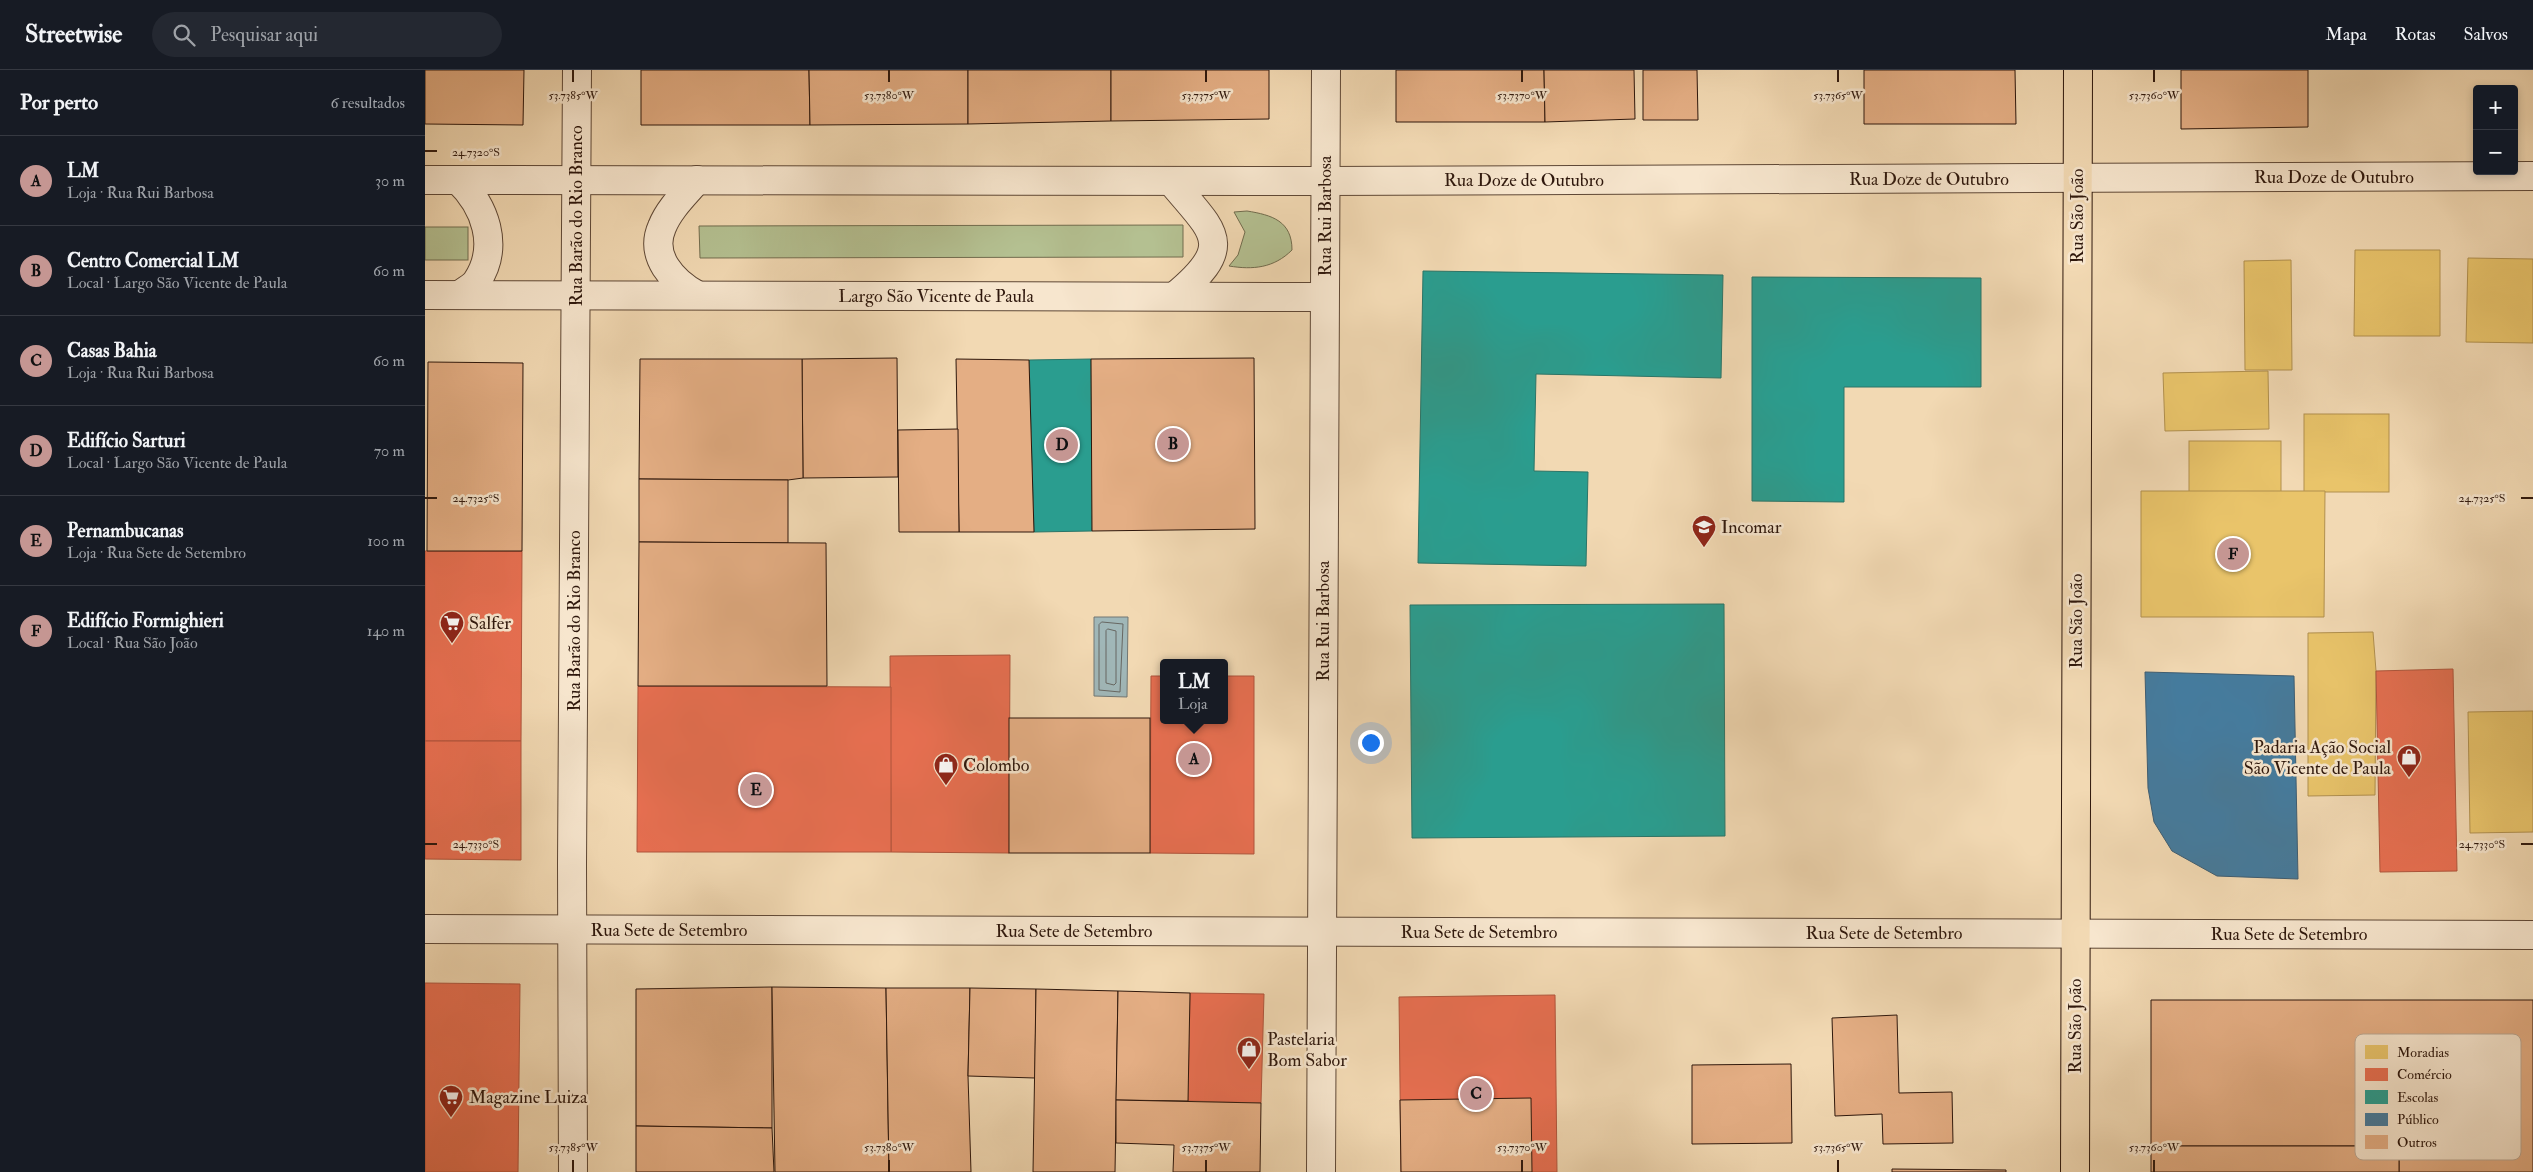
<!DOCTYPE html>
<html lang="pt">
<head>
<meta charset="utf-8">
<style>
  :root { --surface:#171b24; --page:#242831; --text:#f1f3f6; --muted:#9ea1a6; --line:#363941; --accent:#c59692 }
  body { margin:0; font-family:"IM FELL Double Pica",serif; background:var(--page); color:var(--text) }
  .controls { position:absolute; right:15px; top:15px; display:grid; overflow:hidden; border-radius:5px; box-shadow:0 2px 8px #0003 }
  .controls button { width:45px; height:45px; display:grid; place-items:center; padding:0; border:0; border-bottom:1px solid var(--line); background:var(--surface); color:var(--text); font:25px sans-serif }
  .you { position:absolute; left:945px; top:672px; width:18px; height:18px; margin:-12px; border:4px solid #fff; border-radius:50%; background:#1a73e8; box-shadow:0 0 0 8px #1a73e833 }
  .badge { display:grid; place-items:center; width:32px; height:32px; border-radius:50%; background:var(--accent); color:#111; font-size:16px; font-weight:700 }
  .pin { position:absolute; translate:-50% -50%; border:2px solid #fff; box-shadow:0 1px 5px #0006 }
  .popup { position:absolute; left:735px; top:589px; width:68px; height:65px; box-sizing:border-box; display:grid; place-content:center; border-radius:5px; background:var(--surface); filter:drop-shadow(0 1px 4px #0005); font-size:16px; white-space:nowrap; color:var(--muted) }
  .popup b { font-size:19px; color:var(--text) }
  .popup::after { content:''; position:absolute; left:50%; top:100%; margin-left:-10px; border:10px solid transparent; border-top-color:var(--surface) }
  .list { margin:0; padding:0; list-style:none }
  h2 { display:flex; justify-content:space-between; align-items:center; height:65px; margin:0; padding:0 20px; font-size:21px }
  h2 small { font-size:16px; font-weight:400; color:var(--muted) }
  .list li { display:grid; grid-template-columns:32px 1fr auto; gap:15px; align-items:center; box-sizing:border-box; height:90px; padding:0 20px; border-top:1px solid var(--line) }
  .list b { display:block; font-size:19px; white-space:nowrap }
  .list p { margin:0; font-size:16px; white-space:nowrap; color:var(--muted) }
  .list em { font-size:16px; font-style:normal; color:var(--muted) }
  .icon { flex:none; width:28px; height:28px; fill:none; stroke:currentColor; stroke-width:2; stroke-linecap:round; stroke-linejoin:round }
  .map { position:relative; flex:none; width:2108px; height:1102px; overflow:hidden }
  header { display:flex; align-items:center; gap:30px; box-sizing:border-box; height:70px; padding:0 25px; background:var(--surface); border-bottom:1px solid var(--line) }
  header strong { font-size:24px }
  nav { display:flex; gap:28px; margin-inline-start:auto; font-size:18px }
  .search { width:350px; height:45px; background:var(--page); display:flex; align-items:center; gap:12px; box-sizing:border-box; padding:0 18px; border-radius:28px; color:var(--muted); font-size:19px }
  main { display:flex }
  aside { flex:1; background:var(--surface) }
  .map>svg:first-child { display:block }
  .green { fill:#b4c091; stroke:#716c4e }
  .water { fill:#a0b7b8; stroke:#727773 }
  .homes { fill:#e9c46a; stroke:#b1904e }
  .shops { fill:#e76f51; stroke:#b0553c }
  .schools { fill:#2a9d8f; stroke:#2b7568 }
  .public { fill:#457b9d; stroke:#3e5d72 }
  .lines { fill:none; stroke-linecap:round; stroke-linejoin:round }
  .shore { stroke:#676762; stroke-width:1 }
  .building { fill:#e4ae84; stroke:#2e170c }
  .minor-casing { stroke:#5f4836; stroke-width:30 }
  .primary-casing { stroke:#2e170c; stroke-width:30 }
  .minor { stroke:#f7e6ce; stroke-width:28 }
  .primary { stroke:#f2d9b3; stroke-width:28 }
  .ticks { fill:none; stroke:#2e170c; stroke-width:2 }
  .labels { text-anchor:middle; stroke-width:5; stroke-linejoin:round; paint-order:stroke }
  .street-label { font-size:18px; fill:#2e170c; stroke:#f7e6ce }
  .poi-label { font-size:18px; fill:#2e170c; stroke:#f7e6ce; text-anchor:start }
  .key { fill:#f7e6ce; stroke:#bba894; stroke-width:1 }
  .key-label { font-size:14px; fill:#2e170c }
  .ticks-label { font-size:12px; text-anchor:middle; fill:#2e170c; stroke:#f7e6ce; stroke-width:5; stroke-linejoin:round; paint-order:stroke }
</style>
</head>
<body>
<header>
<strong>Streetwise</strong>
<div class="search"><svg class="icon" aria-label="search" viewBox="0 0 24 24"><circle cx="10" cy="10" r="6"/><path d="M15 15l6 6"/></svg>Pesquisar aqui</div>
<nav><a>Mapa</a><a>Rotas</a><a>Salvos</a></nav>
</header>
<main>
<aside>
<h2>Por perto<small>6 resultados</small></h2>
<ul class="list">
<li><span class="badge">A</span><div><b>LM</b><p>Loja · Rua Rui Barbosa</p></div><em>30 m</em></li>
<li><span class="badge">B</span><div><b>Centro Comercial LM</b><p>Local · Largo São Vicente de Paula</p></div><em>60 m</em></li>
<li><span class="badge">C</span><div><b>Casas Bahia</b><p>Loja · Rua Rui Barbosa</p></div><em>60 m</em></li>
<li><span class="badge">D</span><div><b>Edifício Sarturi</b><p>Local · Largo São Vicente de Paula</p></div><em>70 m</em></li>
<li><span class="badge">E</span><div><b>Pernambucanas</b><p>Loja · Rua Sete de Setembro</p></div><em>100 m</em></li>
<li><span class="badge">F</span><div><b>Edifício Formighieri</b><p>Local · Rua São João</p></div><em>140 m</em></li>
</ul>
</aside>
<div class="map">
<svg width="2108" height="1102" viewBox="0 0 2108 1102">
  <rect width="100%" height="100%" fill="#f2d9b3"/>
  <filter id="stains"><feTurbulence type="fractalNoise" baseFrequency=".004" numOctaves="4"/><feColorMatrix values="0 0 0 0 .2 0 0 0 0 .09 0 0 0 0 .02 0 0 0 .5 -.17"/></filter>
  <radialGradient id="worn" r=".72"><stop offset=".6" stop-color="#630" stop-opacity="0"/><stop offset="1" stop-color="#630" stop-opacity=".3"/></radialGradient>
  <g class="green">
    <path d="M822,141C847,145 867,151 867,180C849,198 828,200 804,196L813,185L820,162L809,142Z"/>
    <polygon points="758,155 758,187 275,188 274,156"/>
    <rect x="0" y="157" width="43" height="33"/>
  </g>
  <polygon class="water" points="669,547 703,547 702,627 669,626"/>
  <g class="homes">
    <polygon points="1930,180 2015,180 2015,266 1929,266"/>
    <polygon points="2043,188 2108,189 2108,273 2041,272"/>
    <polygon points="1866,190 1867,300 1820,300 1819,191"/>
    <polygon points="1843,301 1844,359 1740,361 1738,303"/>
    <rect x="1879" y="344" width="85" height="78"/>
    <rect x="1764" y="371" width="92" height="51"/>
    <polygon points="1716,421 1900,421 1899,547 1716,547"/>
    <polygon points="1948,562 1951,601 1950,725 1883,726 1883,563"/>
    <polygon points="2108,641 2108,762 2045,763 2043,642"/>
  </g>
  <g class="shops">
    <polygon points="0,481 97,481 96,671 0,671"/>
    <polygon points="585,585 584,783 466,782 465,586"/>
    <polygon points="2028,599 2032,801 1955,802 1951,601"/>
    <polygon points="726,606 739,606 739,650 799,650 799,606 829,606 829,784 725,783"/>
    <polygon points="213,616 466,617 466,782 212,782"/>
    <polygon points="0,671 96,671 96,790 0,789"/>
    <polygon points="0,913 95,914 93,1102 0,1102"/>
    <polygon points="765,923 839,924 836,1033 763,1031"/>
    <polygon points="1130,925 1132,1102 976,1102 974,927"/>
  </g>
  <g class="schools">
    <polygon points="998,201 1298,205 1296,308 1111,304 1109,401 1163,402 1161,496 993,493"/>
    <polygon points="1327,207 1556,208 1556,317 1419,317 1419,432 1327,431"/>
    <polygon points="666,289 667,461 609,462 604,290"/>
    <polygon points="1299,534 1300,766 987,768 985,535"/>
  </g>
  <polygon class="public" points="1720,602 1869,606 1873,809 1792,806 1747,781 1729,752 1723,718"/>
  <g class="lines">
    <g class="shore">
      <polygon points="677,552 698,554 695,622 674,620 674,555"/>
      <polygon points="683,559 691,561 691,613 689,615 681,613 681,561"/>
    </g>
  </g>
  <g class="building">
    <polygon points="0,0 99,0 98,55 0,54"/>
    <polygon points="216,0 384,0 385,55 216,55"/>
    <polygon points="384,0 543,0 543,54 385,55"/>
    <polygon points="543,0 686,0 686,51 543,54"/>
    <polygon points="686,0 844,0 844,49 686,51"/>
    <polygon points="971,0 1119,0 1120,52 971,52"/>
    <polygon points="1119,0 1209,0 1210,49 1120,52"/>
    <polygon points="1218,0 1272,0 1273,50 1218,50"/>
    <polygon points="1439,0 1590,0 1591,54 1439,54"/>
    <polygon points="1756,0 1883,0 1883,57 1756,59"/>
    <polygon points="472,288 473,407 378,408 377,289"/>
    <polygon points="829,288 830,459 667,461 666,289"/>
    <polygon points="215,289 377,289 378,408 363,410 214,409"/>
    <polygon points="531,289 604,290 609,462 534,462"/>
    <polygon points="3,292 98,293 97,481 2,481"/>
    <polygon points="533,359 534,462 474,462 473,360"/>
    <polygon points="214,409 363,410 363,473 214,472"/>
    <polygon points="214,472 401,473 402,616 213,616"/>
    <rect x="584" y="648" width="141" height="135"/>
    <polygon points="347,917 347,1058 211,1056 211,919"/>
    <polygon points="347,917 461,918 464,1102 350,1102"/>
    <polygon points="461,918 545,918 543,1006 546,1102 464,1102"/>
    <polygon points="545,918 611,919 610,1008 543,1006"/>
    <polygon points="611,919 693,921 690,1102 608,1102"/>
    <polygon points="693,921 765,923 763,1031 691,1030"/>
    <polygon points="1726,930 2108,930 2108,1102 1974,1102 1974,1076 1726,1076"/>
    <polygon points="1472,945 1474,1023 1527,1022 1528,1073 1458,1074 1457,1044 1410,1046 1407,948"/>
    <polygon points="1366,994 1367,1073 1267,1074 1267,995"/>
    <polygon points="1106,1028 1107,1102 976,1102 975,1030"/>
    <polygon points="691,1030 836,1033 835,1102 748,1102 749,1075 691,1073"/>
    <polygon points="211,1056 347,1058 349,1102 211,1102"/>
    <rect x="1726" y="1076" width="248" height="26"/>
    <polygon points="1467,1099 1581,1100 1581,1102 1467,1102"/>
  </g>
  <g class="lines">
    <defs>
      <g id="minor">
        <polyline points="0,110 900,111 2108,106"/>
        <path d="M33,110C60,136 75,176 52,211C48,217 40,221 34,225"/>
        <path d="M272,110C260,124 244,139 237,157C224,186 248,212 272,225"/>
        <path d="M746,111C788,162 813,174 750,226"/>
        <polyline points="0,225 899,227"/>
        <polyline points="0,859 2108,865"/>
        <polyline points="148,1102 147,795 152,0"/>
        <polyline points="896,1102 901,0"/>
      </g>
      <polyline id="primary" points="1650,1102 1653,0"/>
    </defs>
    <use href="#minor" class="minor-casing"/>
    <use href="#primary" class="primary-casing"/>
    <use href="#minor" class="minor"/>
    <use href="#primary" class="primary"/>
  </g>
  <path class="ticks" d="M148,0V12M464,0V12M781,0V12M1097,0V12M1413,0V12M1729,0V12M0,81H12M0,428H12M2096,428H2108M0,774H12M2096,774H2108M148,1090V1102M464,1090V1102M781,1090V1102M1097,1090V1102M1413,1090V1102M1729,1090V1102"/>
  <defs>
    <symbol id="school-pin" viewBox="-11 -11 22 30"><path d="M0 17L-7.5 6A9.5 9.5 0 1 1 7.5 6Z" fill="#8f2418" stroke="#f7e6ce"/><path d="M0-5L7-2L0 1L-7-2ZM-4 1L0 2.5L4 1V4Q0 6-4 4Z" fill="#fff"/></symbol>
    <symbol id="supermarket-pin" viewBox="-11 -11 22 30"><path d="M0 17L-7.5 6A9.5 9.5 0 1 1 7.5 6Z" fill="#8f2418" stroke="#f7e6ce"/><path d="M-6-5.5h2.5l.6 2H6L4.5 2H-2.5L-4.4-4H-6ZM-1.5 3.2a1.3 1.3 0 1 0 .1 0ZM3 3.2a1.3 1.3 0 1 0 .1 0Z" fill="#fff"/></symbol>
    <symbol id="shop-pin" viewBox="-11 -11 22 30"><path d="M0 17L-7.5 6A9.5 9.5 0 1 1 7.5 6Z" fill="#8f2418" stroke="#f7e6ce"/><path d="M-5-2.5h2.3a2.7 3.5 0 0 1 5.4 0H5L5.5 6h-11ZM-1.5-2.5h3a1.5 2.3 0 0 0-3 0Z" fill="#fff"/></symbol>
  </defs>
  <g fill-rule="evenodd">
    <use href="#school-pin" x="1265" y="443" width="28" height="38"/>
    <use href="#supermarket-pin" x="13" y="539" width="28" height="38"/>
    <use href="#shop-pin" x="1970" y="673" width="28" height="38"/>
    <use href="#shop-pin" x="507" y="681" width="28" height="38"/>
    <use href="#shop-pin" x="810" y="965" width="28" height="38"/>
    <use href="#supermarket-pin" x="12" y="1013" width="28" height="38"/>
  </g>
  <g class="labels">
    <g class="street-label">
      <text x="1909" y="113">Rua Doze de Outubro</text>
      <text x="1504" y="115">Rua Doze de Outubro</text>
      <text x="1099" y="116">Rua Doze de Outubro</text>
      <text transform="translate(151 146) rotate(-90)" y="6">Rua Barão do Rio Branco</text>
      <text transform="translate(900 146) rotate(-90)" y="6">Rua Rui Barbosa</text>
      <text transform="translate(1652 146) rotate(-90)" y="6">Rua São João</text>
      <text x="511" y="232">Largo São Vicente de Paula</text>
      <text transform="translate(149 551) rotate(-90)" y="6">Rua Barão do Rio Branco</text>
      <text transform="translate(898 551) rotate(-90)" y="6">Rua Rui Barbosa</text>
      <text transform="translate(1651 551) rotate(-90)" y="6">Rua São João</text>
      <text x="244" y="866">Rua Sete de Setembro</text>
      <text x="649" y="867">Rua Sete de Setembro</text>
      <text x="1054" y="868">Rua Sete de Setembro</text>
      <text x="1459" y="869">Rua Sete de Setembro</text>
      <text x="1864" y="870">Rua Sete de Setembro</text>
      <text transform="translate(1650 956) rotate(-90)" y="6">Rua São João</text>
    </g>
    <g class="poi-label">
      <text x="1296" y="463">Incomar</text>
      <text x="44" y="559">Salfer</text>
      <text x="1966" y="683" text-anchor="end">Padaria Ação Social<tspan x="1966" dy="21">São Vicente de Paula</tspan></text>
      <text x="538" y="701">Colombo</text>
      <text x="842" y="975">Pastelaria<tspan x="842" dy="21">Bom Sabor</tspan></text>
      <text x="44" y="1033">Magazine Luiza</text>
    </g>
  </g>
  <rect x="1930" y="964" width="166" height="126" rx="8" class="key"/>
  <rect x="1940" y="975" width="23" height="14" fill="#e9c46a"/>
  <rect x="1940" y="998" width="23" height="13" fill="#e76f51"/>
  <rect x="1940" y="1020" width="23" height="14" fill="#2a9d8f"/>
  <rect x="1940" y="1043" width="23" height="13" fill="#457b9d"/>
  <rect x="1940" y="1065" width="23" height="14" fill="#e4ae84"/>
  <g class="key-label">
    <text x="1972" y="987">Moradias</text>
    <text x="1972" y="1009">Comércio</text>
    <text x="1972" y="1032">Escolas</text>
    <text x="1972" y="1054">Público</text>
    <text x="1972" y="1077">Outros</text>
  </g>
  <g class="ticks-label">
    <text x="148" y="29">53.7385°W</text>
    <text x="464" y="29">53.7380°W</text>
    <text x="781" y="29">53.7375°W</text>
    <text x="1097" y="29">53.7370°W</text>
    <text x="1413" y="29">53.7365°W</text>
    <text x="1729" y="29">53.7360°W</text>
    <text x="51" y="86">24.7320°S</text>
    <text x="51" y="432">24.7325°S</text>
    <text x="2057" y="432">24.7325°S</text>
    <text x="51" y="778">24.7330°S</text>
    <text x="2057" y="778">24.7330°S</text>
    <text x="148" y="1081">53.7385°W</text>
    <text x="464" y="1081">53.7380°W</text>
    <text x="781" y="1081">53.7375°W</text>
    <text x="1097" y="1081">53.7370°W</text>
    <text x="1413" y="1081">53.7365°W</text>
    <text x="1729" y="1081">53.7360°W</text>
  </g>
  <rect width="100%" height="100%" filter="url(#stains)"/>
  <rect width="100%" height="100%" fill="url(#worn)"/>
</svg>
<div class="controls">
<button>+</button>
<button>−</button>
</div>
<div class="you"></div>
<div class="pin badge" style="left:769px;top:689px">A</div>
<div class="popup"><b>LM</b>Loja</div>
<div class="pin badge" style="left:748px;top:374px">B</div>
<div class="pin badge" style="left:1051px;top:1024px">C</div>
<div class="pin badge" style="left:637px;top:375px">D</div>
<div class="pin badge" style="left:331px;top:720px">E</div>
<div class="pin badge" style="left:1808px;top:484px">F</div>
</div>
</main>
</body>
</html>
